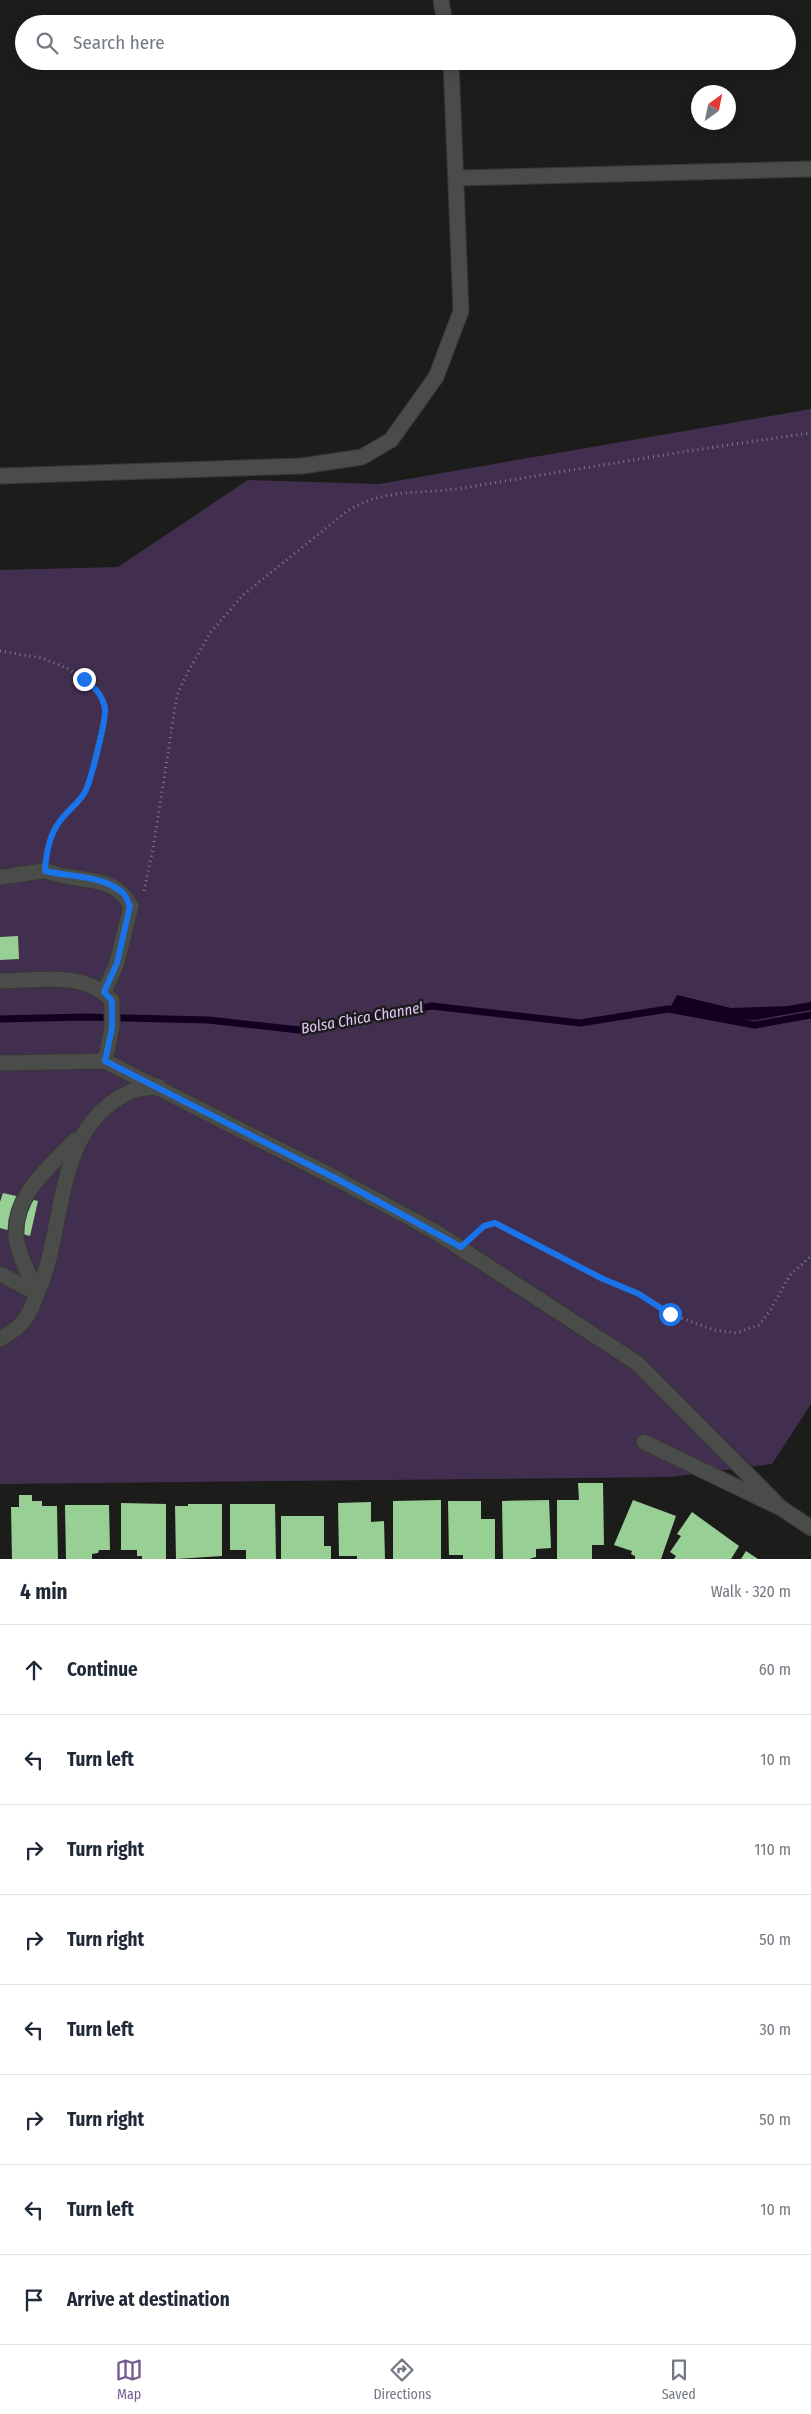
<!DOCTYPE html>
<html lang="en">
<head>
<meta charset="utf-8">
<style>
  :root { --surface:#fff; --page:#f6f6f7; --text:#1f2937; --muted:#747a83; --line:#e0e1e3; --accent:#715c8f }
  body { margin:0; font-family:"Fira Sans Condensed",sans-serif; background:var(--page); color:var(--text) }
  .compass { position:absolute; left:691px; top:85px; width:45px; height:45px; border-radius:50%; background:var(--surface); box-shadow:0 2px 12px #0003; rotate:33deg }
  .stop { position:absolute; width:15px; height:15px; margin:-11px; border:4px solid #1a73e8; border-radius:50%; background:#fff }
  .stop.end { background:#1a73e8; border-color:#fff; box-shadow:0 1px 5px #0008 }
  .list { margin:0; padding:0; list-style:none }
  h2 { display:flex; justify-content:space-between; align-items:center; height:65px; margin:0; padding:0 20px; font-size:21px }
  h2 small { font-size:16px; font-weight:400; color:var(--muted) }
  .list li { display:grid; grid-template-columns:32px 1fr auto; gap:15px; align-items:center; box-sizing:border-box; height:90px; padding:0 20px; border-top:1px solid var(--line) }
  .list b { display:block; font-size:19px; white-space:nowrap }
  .list em { font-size:16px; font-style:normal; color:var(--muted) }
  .icon { flex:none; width:28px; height:28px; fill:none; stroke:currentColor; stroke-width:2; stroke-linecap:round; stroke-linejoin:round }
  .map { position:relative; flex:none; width:811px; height:1559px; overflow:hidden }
  .search { position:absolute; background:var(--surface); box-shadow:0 2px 12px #0003; left:15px; right:15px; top:15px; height:55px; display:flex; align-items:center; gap:12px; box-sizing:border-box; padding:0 18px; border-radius:28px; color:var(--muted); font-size:19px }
  .sheet { height:785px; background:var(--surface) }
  nav { display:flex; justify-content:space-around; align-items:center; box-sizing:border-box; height:70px; border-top:1px solid var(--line); background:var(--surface); font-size:14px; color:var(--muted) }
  nav a { display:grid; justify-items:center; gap:2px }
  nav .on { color:var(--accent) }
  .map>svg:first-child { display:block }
  .green { fill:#422f4f }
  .water { fill:#130020 }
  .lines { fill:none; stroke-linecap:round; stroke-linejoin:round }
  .stream { stroke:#130020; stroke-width:7 }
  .building { fill:#98cf94 }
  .minor-casing { stroke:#363836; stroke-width:17 }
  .path { stroke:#7c7e7c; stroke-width:3; stroke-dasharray:1 4; stroke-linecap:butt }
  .minor { stroke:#4a4c49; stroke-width:15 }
  .route { stroke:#1a73e8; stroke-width:6 }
  .labels { text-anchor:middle; stroke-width:5; stroke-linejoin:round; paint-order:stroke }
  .water-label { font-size:15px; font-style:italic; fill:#e6c7fb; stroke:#1c1d1b }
</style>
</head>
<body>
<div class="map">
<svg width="811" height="1559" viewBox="0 0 811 1559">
  <rect width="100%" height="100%" fill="#1c1d1b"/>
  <polygon class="green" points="811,409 811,1404 772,1464 670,1477 0,1484 0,570 118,567 248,480 379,484"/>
  <polygon class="water" points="677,995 731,1008 788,1006 811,1002 811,1010 755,1020 733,1019 671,1006"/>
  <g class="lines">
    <polyline class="stream" points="0,1019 85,1017 208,1020 299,1030 432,1006 580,1023 668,1009 755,1025 811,1015"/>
  </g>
  <g class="building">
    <polygon points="18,936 19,959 0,960 0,937"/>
    <polygon points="3,1193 38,1201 30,1236 0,1228 0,1202"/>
    <polygon points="578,1483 603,1483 604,1545 592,1545 592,1559 557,1559 557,1500 579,1500"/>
    <polygon points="19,1495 32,1495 32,1501 42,1501 42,1506 57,1506 58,1559 12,1559 11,1507 19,1507"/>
    <polygon points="441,1500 441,1559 393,1559 393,1501"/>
    <polygon points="549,1500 551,1548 536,1549 536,1557 529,1559 503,1559 502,1501"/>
    <polygon points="633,1500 676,1516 661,1559 635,1559 635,1556 631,1554 632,1551 614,1545"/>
    <polygon points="448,1501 481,1501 481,1519 495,1519 495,1559 463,1559 463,1555 449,1555"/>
    <polygon points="371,1502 371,1522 384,1521 385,1559 357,1559 357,1556 339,1556 338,1503"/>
    <polygon points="121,1503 166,1504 166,1559 142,1559 142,1556 137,1556 137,1550 121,1550"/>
    <polygon points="188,1504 222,1504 222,1556 176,1559 175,1506 188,1506"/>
    <polygon points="230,1504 275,1504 276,1559 246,1559 246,1550 230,1550"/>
    <polygon points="65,1505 109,1505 110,1550 99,1550 98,1553 92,1554 92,1559 66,1559"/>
    <polygon points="692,1512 739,1546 731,1559 674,1559 676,1556 670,1552 681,1536 677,1534"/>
    <polygon points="281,1516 324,1516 324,1546 331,1546 331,1559 281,1559"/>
    <polygon points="746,1551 758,1559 741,1559"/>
  </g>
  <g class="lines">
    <defs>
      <g id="minor">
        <polyline points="441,0 445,24"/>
        <polyline points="456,178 811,169"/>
        <polyline points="0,476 302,466 362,457 391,440 436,377 461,311 451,61"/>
        <path d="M0,877C14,876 28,873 42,871C50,871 57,875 65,876C92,882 116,878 131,906L117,963L104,992"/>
        <path d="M0,981C36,981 86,970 112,1001V1028L105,1061"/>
        <polyline points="0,1063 105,1061 339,1180 434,1231 637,1363 781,1508"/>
        <polyline points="0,1274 37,1293"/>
        <path d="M37,1293C30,1275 17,1254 16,1235C14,1194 50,1167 75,1140"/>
        <path d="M0,1339C6,1335 14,1331 19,1326C29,1317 34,1302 39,1289C67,1223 53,1125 132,1091C140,1088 150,1088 158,1086"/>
        <polyline points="644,1442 781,1508 811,1528"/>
      </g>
    </defs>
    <use href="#minor" class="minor-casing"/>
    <g class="path">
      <polyline points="0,651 42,658 67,668 96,688 105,710 86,791 78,803 60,821 51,835 46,853"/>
      <path d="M144,891L154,843L177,695L189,670L210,633L243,595L346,512C385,487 420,495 463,488C579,469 694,449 811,433"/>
      <polyline points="474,1235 484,1226 495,1223 601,1278 639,1294 670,1314 714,1330 736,1333 759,1325 770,1311 790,1275 811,1256"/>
    </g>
    <use href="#minor" class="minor"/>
  </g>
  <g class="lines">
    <path class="route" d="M84,679C94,687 103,695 105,709C106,721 91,780 85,792C79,803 68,810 60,821C49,835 46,853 45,871C69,877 103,875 123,893C126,896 128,902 130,906L117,963L104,992L112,1001V1028L105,1061L339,1180L461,1247L484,1226L495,1223L601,1278L639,1294L670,1314"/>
  </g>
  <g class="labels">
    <g class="water-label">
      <text transform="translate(362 1018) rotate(-10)" y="5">Bolsa Chica Channel</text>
    </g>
  </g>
</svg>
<svg class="compass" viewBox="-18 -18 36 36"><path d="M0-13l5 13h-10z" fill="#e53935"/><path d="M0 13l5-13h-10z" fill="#747a83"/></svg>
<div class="stop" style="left:670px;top:1314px"></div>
<div class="stop end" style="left:84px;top:679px"></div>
<div class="search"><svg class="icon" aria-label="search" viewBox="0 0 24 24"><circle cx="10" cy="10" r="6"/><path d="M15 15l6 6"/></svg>Search here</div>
</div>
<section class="sheet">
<h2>4 min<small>Walk · 320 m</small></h2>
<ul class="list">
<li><svg class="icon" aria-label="ahead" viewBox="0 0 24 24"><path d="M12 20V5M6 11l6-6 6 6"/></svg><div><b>Continue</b></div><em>60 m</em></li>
<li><svg class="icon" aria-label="left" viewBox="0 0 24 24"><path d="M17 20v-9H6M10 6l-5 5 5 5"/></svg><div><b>Turn left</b></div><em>10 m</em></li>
<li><svg class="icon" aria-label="right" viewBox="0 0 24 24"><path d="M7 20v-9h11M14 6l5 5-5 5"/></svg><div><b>Turn right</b></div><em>110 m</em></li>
<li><svg class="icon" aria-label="right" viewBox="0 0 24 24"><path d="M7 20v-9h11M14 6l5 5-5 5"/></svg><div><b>Turn right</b></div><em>50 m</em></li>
<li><svg class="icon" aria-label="left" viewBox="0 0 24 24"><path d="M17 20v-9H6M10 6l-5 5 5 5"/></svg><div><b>Turn left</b></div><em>30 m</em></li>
<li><svg class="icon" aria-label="right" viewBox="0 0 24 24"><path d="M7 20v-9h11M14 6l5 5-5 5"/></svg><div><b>Turn right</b></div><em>50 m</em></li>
<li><svg class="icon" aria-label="left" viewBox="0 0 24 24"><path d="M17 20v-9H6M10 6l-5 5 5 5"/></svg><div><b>Turn left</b></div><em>10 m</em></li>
<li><svg class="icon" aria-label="arrive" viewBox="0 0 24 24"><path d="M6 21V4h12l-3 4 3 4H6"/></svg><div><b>Arrive at destination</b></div></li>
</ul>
</section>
<nav>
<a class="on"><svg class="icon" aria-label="map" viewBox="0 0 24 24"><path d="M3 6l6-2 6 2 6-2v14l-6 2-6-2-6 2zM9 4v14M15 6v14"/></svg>Map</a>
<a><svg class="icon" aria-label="directions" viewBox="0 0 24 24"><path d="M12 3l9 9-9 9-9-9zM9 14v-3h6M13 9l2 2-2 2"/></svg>Directions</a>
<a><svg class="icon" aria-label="saved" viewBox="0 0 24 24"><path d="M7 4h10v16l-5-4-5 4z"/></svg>Saved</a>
</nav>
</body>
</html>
